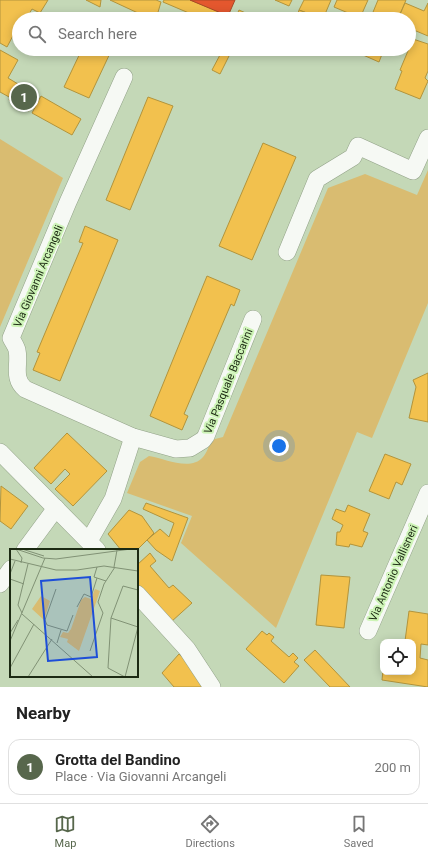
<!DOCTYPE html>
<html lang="en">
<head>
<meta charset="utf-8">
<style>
  :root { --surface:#fff; --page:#f6f6f6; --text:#222; --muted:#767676; --line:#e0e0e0; --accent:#57674c }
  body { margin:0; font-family:Roboto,sans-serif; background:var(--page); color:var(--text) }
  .controls { position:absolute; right:12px; bottom:12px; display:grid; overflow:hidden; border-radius:8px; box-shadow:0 2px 10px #0003 }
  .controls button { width:36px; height:36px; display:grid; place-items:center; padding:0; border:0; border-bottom:1px solid var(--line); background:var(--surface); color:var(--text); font:20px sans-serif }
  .you { position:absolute; left:279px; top:446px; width:14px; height:14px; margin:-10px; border:3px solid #fff; border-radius:50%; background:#1a73e8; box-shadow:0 0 0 6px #1a73e833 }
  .badge { display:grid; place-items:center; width:26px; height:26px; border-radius:50%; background:var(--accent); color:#fff; font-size:13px; font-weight:700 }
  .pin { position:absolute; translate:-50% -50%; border:2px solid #fff; box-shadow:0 1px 4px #0006 }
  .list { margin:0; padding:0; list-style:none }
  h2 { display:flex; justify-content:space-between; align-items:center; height:52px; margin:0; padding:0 16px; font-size:17px }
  h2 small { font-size:13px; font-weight:400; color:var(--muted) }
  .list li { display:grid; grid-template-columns:26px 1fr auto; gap:12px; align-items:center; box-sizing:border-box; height:56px; margin:0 8px 8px; padding:0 8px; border:1px solid var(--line); border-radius:12px }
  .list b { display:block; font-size:15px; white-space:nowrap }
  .list p { margin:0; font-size:13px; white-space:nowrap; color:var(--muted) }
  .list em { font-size:13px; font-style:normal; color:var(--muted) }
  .icon { flex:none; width:22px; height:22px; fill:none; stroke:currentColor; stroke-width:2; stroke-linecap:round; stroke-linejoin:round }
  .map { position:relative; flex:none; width:428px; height:687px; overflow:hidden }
  .search { position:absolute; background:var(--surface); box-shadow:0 2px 10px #0003; left:12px; right:12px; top:12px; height:44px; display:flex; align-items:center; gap:10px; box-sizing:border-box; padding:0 14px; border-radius:22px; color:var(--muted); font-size:15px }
  .sheet { height:116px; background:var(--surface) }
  nav { display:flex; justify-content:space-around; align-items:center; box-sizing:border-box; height:56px; border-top:1px solid var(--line); background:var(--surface); font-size:11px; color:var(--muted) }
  nav a { display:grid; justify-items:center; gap:2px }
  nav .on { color:var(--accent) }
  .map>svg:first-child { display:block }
  .green { fill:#d9bc71 }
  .homes { fill:#f2c14e; stroke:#b2943c }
  .shops { fill:#e4572e; stroke:#a84a26 }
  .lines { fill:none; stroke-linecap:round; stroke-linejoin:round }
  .street-casing { stroke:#92a288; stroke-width:18 }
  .street { stroke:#f6f9f4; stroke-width:17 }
  .labels { text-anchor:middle; stroke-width:4; stroke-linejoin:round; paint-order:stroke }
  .street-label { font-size:11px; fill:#1c2a13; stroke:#cdf4b6 }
  .inset-road { fill:none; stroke:#819275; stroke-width:1 }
  .view { fill:#1d4ed8; fill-opacity:0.15; stroke:#1d4ed8; stroke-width:2 }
  .inset-edge { fill:none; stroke:#1c2a13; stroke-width:2 }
</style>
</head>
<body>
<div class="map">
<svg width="428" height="687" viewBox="0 0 428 687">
  <rect width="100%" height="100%" fill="#c4d8b7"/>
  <g class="green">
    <polygon points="0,139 63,178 0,327"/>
    <path d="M428,170V303L372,438L357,432L276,628L181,543L192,516L127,493L140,462L149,456C164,458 190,472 203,457C207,453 209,445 211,440L223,437L328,188L365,174L417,195Z"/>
  </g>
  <g class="homes">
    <polygon points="0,0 48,0 40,13 32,9 26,19 19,19 19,31 16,30 7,47 0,43"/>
    <polygon points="86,0 101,0 100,7"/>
    <polygon points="110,0 156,0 161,2 156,19 142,19 136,17 138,13"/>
    <polygon points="164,0 190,0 220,12 217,19 203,19 163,2"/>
    <polygon points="275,0 292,0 289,6"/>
    <polygon points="304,0 331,0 323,19 299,10"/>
    <polygon points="337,0 368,0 360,18 334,7"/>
    <polygon points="378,0 406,0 398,19 377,19 371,17"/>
    <polygon points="405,3 424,11 428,3 428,36 409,28 409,19 398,19"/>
    <polygon points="239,10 259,19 235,19"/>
    <polygon points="299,10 322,19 296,19"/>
    <polygon points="413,39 428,44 428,71 425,78 428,81 420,99 395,89 402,71 400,70"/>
    <polygon points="82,49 112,49 89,98 64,87"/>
    <polygon points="366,49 384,49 379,62 363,55"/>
    <polygon points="0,50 18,60 8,78 18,84 11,98 0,92"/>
    <polygon points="221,53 229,56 220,74 212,70"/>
    <polygon points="18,84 37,95 29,111 9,100"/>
    <polygon points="41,96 81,119 72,135 32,113"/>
    <polygon points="148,97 173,106 130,210 106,200"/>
    <polygon points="263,143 296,157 252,260 219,246"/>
    <polygon points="85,226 118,240 60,381 33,370 40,353 37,352 83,243 79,242"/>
    <polygon points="207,276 240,290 234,306 231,304 184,414 188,416 182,430 150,416"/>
    <polygon points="428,373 428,422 409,418 416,387 413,380"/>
    <polygon points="67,433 107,471 73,506 55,489 70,474 65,469 51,484 34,468"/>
    <polygon points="385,454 411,464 402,485 396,482 389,499 369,491"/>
    <polygon points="1,486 28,506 11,529 0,521"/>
    <polygon points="146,503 188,518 172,561 156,550 147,540 160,529 169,537 174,523 143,509"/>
    <polygon points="348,505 370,514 363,531 368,533 362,547 350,544 349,547 336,545 337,532 340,532 343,525 332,519 336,509 345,512"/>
    <polygon points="129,510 142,516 154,533 137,550 121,550 108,534"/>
    <polygon points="150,553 156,561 150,566 169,588 173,585 192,603 171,622 137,586 137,565"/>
    <polygon points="321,575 350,577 344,628 316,625"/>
    <polygon points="409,611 428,614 428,645 421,644 420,658 428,660 428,687 382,680 383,670 383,672 413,672 413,642 405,641"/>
    <polygon points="262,631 267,635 269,633 274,637 271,641 289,657 293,653 298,658 294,662 299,666 284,683 246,649"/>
    <polygon points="315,650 350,687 330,687 304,660"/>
    <polygon points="179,654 187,661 205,687 174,687 162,673"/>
  </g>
  <polygon class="shops" points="190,0 235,0 228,16"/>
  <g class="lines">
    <defs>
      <g id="street">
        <path d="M124,77L68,202L11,338C13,342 16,346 17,350C20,364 12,378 25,389L133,437L176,449L190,448L203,440L206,436L253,319"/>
        <polyline points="287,252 317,179 353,157 358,146 413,171 428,138"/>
        <polyline points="0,452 97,550"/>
        <polyline points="89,541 113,499 133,437"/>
        <polyline points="25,550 56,508"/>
        <polyline points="0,584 11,569"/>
        <polyline points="137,594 187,649 212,687"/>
        <polyline points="368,631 428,493"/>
      </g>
    </defs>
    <use href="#street" class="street-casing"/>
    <use href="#street" class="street"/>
  </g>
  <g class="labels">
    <g class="street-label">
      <text transform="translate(38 276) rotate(-67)" y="4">Via Giovanni Arcangeli</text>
      <text transform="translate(228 381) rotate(-68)" y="4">Via Pasquale Baccarini</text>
      <text transform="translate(393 573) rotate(-66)" y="4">Via Antonio Vallisneri</text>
    </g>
  </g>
  <g transform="translate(10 549)">
    <rect width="128" height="128" fill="#c4d8b7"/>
    <path d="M85,40L90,42L69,102L57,93L58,90L50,88L53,83L58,84L61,80L71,51L75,48L81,50ZM31,47L40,52L34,71L22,60Z" fill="#d9bc71"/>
    <path class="inset-road" d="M6,0L33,9M6,0L12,9L11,14M12,0L34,7M33,9L46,10L121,0M0,10L46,21H67L94,17L128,22M87,18L84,28L96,32M104,18L107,1M0,25L5,12M0,30L14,35M46,40L35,71L37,76L57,82L63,66M67,58L74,45L81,48L87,29M12,64L8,56L18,15M12,65L83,128M101,69L128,78M0,84L8,71M0,92L35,9M47,94L51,81M80,102L93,64L88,53L94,35L105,18M0,119L24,75M18,128L42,90M115,128L98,119L101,69L113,37L128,41M115,128L128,78"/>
    <path class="view" d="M80,28L87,108L38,112L31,32Z"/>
    <rect width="128" height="128" class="inset-edge"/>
  </g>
</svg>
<div class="controls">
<button><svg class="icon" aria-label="locate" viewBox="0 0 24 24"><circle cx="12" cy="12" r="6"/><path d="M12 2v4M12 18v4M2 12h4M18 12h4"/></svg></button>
</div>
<div class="you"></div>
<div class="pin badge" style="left:24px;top:97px">1</div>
<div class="search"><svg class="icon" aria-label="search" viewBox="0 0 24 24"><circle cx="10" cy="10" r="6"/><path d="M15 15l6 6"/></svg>Search here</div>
</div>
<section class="sheet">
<h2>Nearby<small></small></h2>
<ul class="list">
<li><span class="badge">1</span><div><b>Grotta del Bandino</b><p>Place · Via Giovanni Arcangeli</p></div><em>200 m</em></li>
</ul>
</section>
<nav>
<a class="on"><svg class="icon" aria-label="map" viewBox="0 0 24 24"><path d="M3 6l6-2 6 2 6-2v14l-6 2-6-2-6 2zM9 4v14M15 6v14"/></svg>Map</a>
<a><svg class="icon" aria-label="directions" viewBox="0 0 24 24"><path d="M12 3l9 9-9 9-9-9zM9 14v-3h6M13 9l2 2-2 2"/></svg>Directions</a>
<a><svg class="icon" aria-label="saved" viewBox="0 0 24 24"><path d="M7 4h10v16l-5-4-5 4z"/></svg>Saved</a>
</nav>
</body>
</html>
